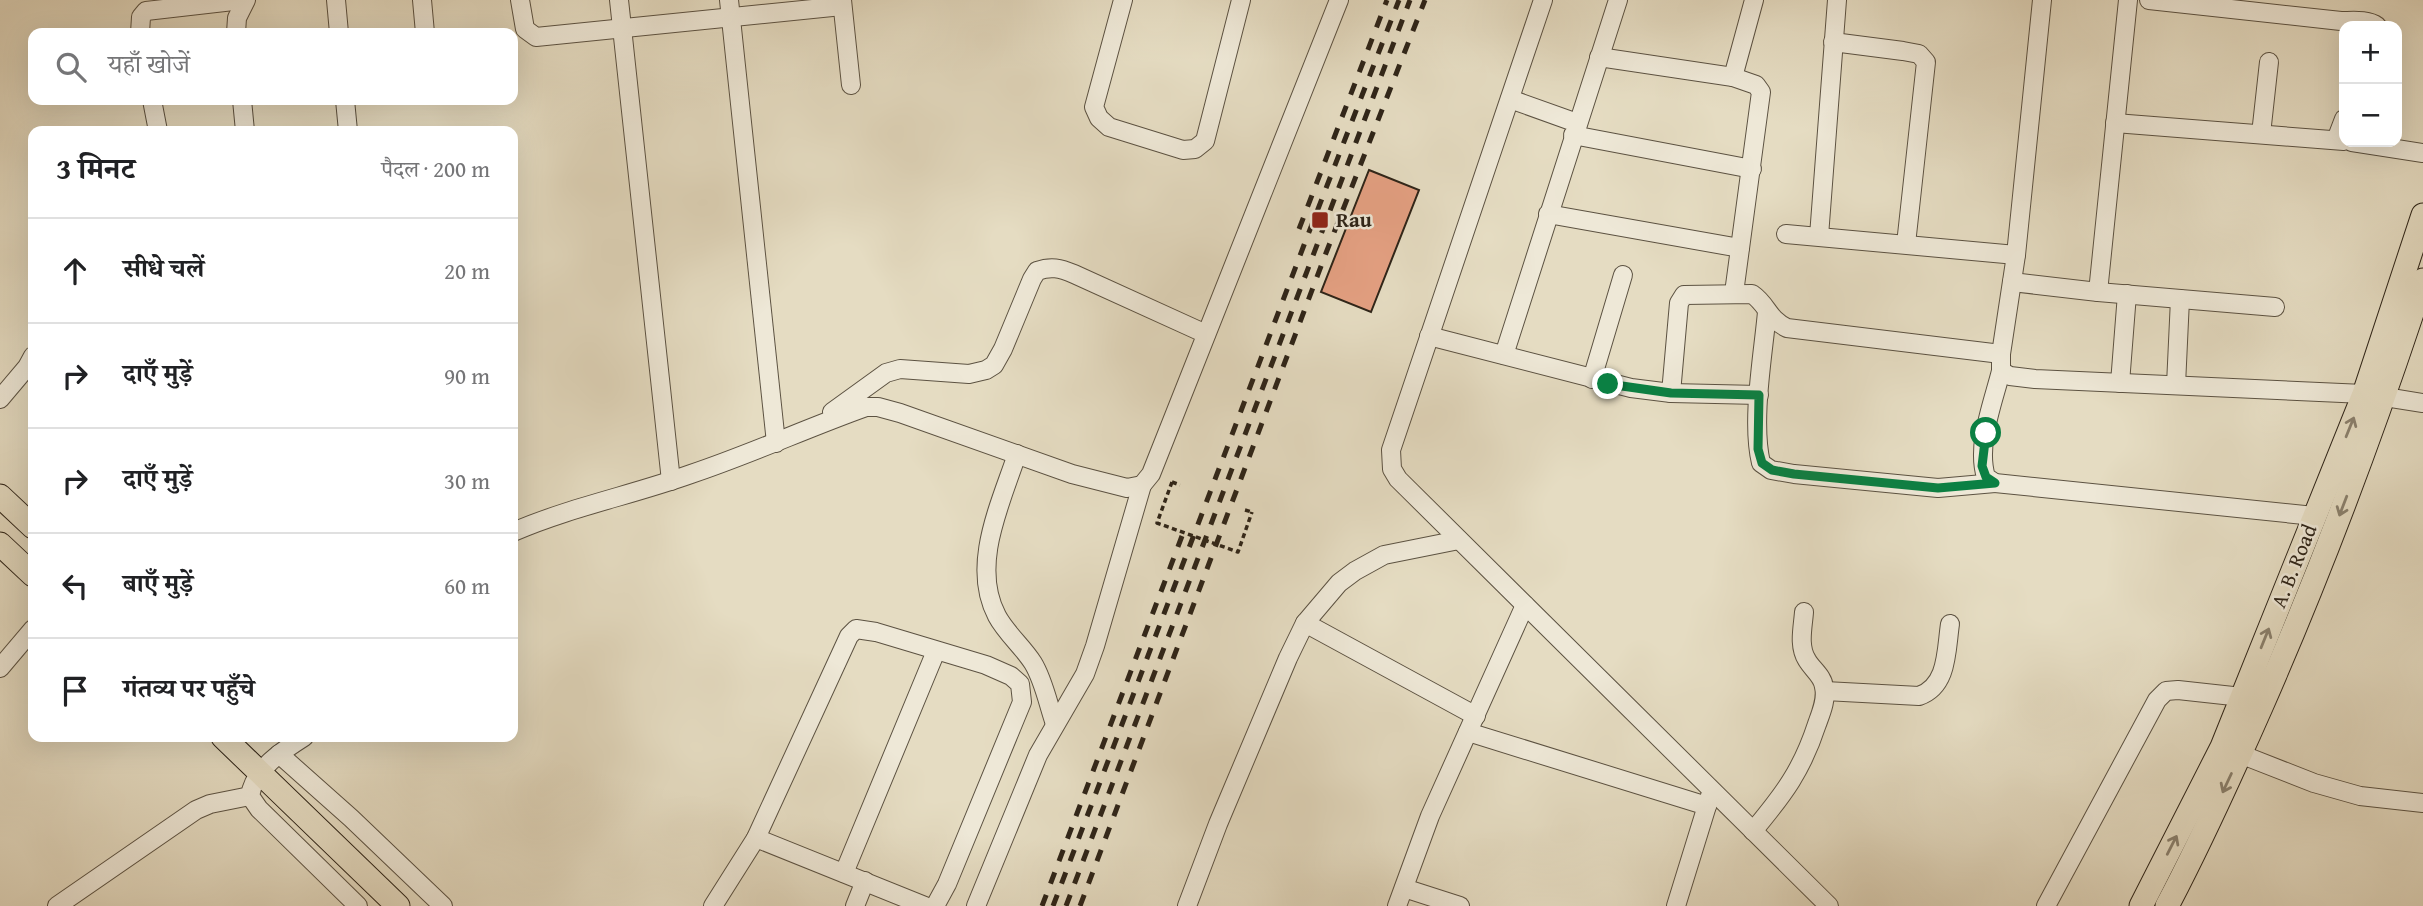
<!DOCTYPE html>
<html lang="hi">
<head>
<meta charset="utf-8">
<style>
  :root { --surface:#fff; --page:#f6f6f6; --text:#202124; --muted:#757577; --line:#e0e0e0 }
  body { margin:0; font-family:"Gentium Book Plus","Noto Serif Devanagari",serif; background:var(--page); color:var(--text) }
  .controls { position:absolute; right:21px; top:21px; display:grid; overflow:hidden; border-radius:14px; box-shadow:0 7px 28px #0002 }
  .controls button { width:63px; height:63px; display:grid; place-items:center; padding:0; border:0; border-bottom:2px solid var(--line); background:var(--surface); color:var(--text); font:35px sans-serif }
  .stop { position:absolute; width:21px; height:21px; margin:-16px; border:5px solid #0b8043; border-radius:50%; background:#fff }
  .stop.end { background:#0b8043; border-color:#fff; box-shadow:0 2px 7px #0008 }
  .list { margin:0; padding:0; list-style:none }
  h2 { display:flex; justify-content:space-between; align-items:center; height:91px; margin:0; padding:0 28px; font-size:30px }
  h2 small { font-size:23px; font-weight:400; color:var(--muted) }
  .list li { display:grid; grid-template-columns:46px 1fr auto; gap:21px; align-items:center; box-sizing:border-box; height:105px; padding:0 28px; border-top:2px solid var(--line) }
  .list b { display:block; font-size:26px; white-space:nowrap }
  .list em { font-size:23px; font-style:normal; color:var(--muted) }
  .icon { flex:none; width:38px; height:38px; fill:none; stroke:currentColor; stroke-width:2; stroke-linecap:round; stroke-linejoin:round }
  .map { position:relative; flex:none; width:2423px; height:906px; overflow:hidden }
  .search { position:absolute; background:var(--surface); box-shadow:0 7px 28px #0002; left:28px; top:28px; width:490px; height:77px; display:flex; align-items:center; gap:18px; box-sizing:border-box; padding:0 24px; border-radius:14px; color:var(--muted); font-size:26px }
  .panel { position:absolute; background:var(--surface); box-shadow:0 7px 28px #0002; left:28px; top:126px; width:490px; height:616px; border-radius:14px }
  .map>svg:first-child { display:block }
  .building { fill:#e4a082; stroke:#2e2418; stroke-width:2 }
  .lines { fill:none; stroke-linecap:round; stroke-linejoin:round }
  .minor-casing { stroke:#5c5242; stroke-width:20 }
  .major-casing { stroke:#2e2418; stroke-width:25 }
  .path { stroke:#2e2418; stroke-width:3.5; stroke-dasharray:5 3.5; stroke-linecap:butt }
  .minor { stroke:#eee8d7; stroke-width:18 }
  .major { stroke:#e5dcc2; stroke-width:23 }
  .rail { stroke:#2e2418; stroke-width:5; stroke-dasharray:12 12; stroke-linecap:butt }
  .path-bridge { stroke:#2e2418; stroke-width:3.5; stroke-dasharray:5 3.5; stroke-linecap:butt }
  .oneway { stroke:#8a806d }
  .route { stroke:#0b8043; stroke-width:9 }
  .poi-dot { fill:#8f2418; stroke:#eee8d7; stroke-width:2.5 }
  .labels { text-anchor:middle; stroke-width:5; stroke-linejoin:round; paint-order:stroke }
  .poi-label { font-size:21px; font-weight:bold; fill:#2e2418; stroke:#eee8d7; text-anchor:start }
  .street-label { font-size:21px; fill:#2e2418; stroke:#eee8d7 }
</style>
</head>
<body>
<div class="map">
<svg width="2423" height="906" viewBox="0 0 2423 906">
  <rect width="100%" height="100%" fill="#e5dcc2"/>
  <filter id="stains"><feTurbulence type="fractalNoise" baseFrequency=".00286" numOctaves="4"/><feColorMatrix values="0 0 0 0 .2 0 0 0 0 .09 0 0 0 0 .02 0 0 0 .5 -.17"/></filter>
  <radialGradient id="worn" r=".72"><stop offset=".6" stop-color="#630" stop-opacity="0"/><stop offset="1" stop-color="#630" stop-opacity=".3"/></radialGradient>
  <polygon class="building" points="1369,170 1419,190 1371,312 1321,292"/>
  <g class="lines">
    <defs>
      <g id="minor">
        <polyline points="336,0 339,33"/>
        <polyline points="422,0 425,33"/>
        <polyline points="520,0 525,29 536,37 842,6"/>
        <polyline points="619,0 671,481"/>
        <polyline points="729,0 776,443"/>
        <polyline points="842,0 851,85"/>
        <polyline points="1123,0 1094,107 1099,118 1109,127 1183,150 1195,149 1205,141 1241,0"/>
        <polyline points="1543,0 1391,450 1392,469 1398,479 1829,906"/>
        <polyline points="2042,0 2016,255 2001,354 2001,371 2010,376 2035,379 2364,394"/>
        <path d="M2149,0L2341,21C2352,21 2368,19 2377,26"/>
        <polyline points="140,33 141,17 146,11 242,0"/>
        <polyline points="236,33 237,18 246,0"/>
        <polyline points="1833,42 1903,51 1919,54 1926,62 1906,244"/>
        <polyline points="1599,57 1733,77 1756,85 1761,92 1734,293"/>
        <polyline points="1733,77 1754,0"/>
        <polyline points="1510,99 1577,123"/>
        <polyline points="152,100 158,131"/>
        <polyline points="242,100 245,131"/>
        <polyline points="345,100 348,131"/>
        <polyline points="2115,123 2344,141"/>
        <polyline points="2261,134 2269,62"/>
        <polyline points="1573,135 1752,169"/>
        <polyline points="2336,140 2344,119"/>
        <polyline points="2352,142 2423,153"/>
        <polyline points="1548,214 1740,248"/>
        <polyline points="1786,234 2016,255"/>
        <polyline points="1819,236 1837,0"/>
        <polyline points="2012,282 2098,292 2275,307"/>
        <polyline points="2098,292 2128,0"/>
        <path d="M1767,312C1763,356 1751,421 1761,463L1771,470L1794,474L1938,488L1995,483"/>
        <polyline points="1429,336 1631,388 1671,393 1759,395"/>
        <polyline points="1504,355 1618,0"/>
        <path d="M2001,371C1993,403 1976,445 1986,477L1995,483L2314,516"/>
        <polyline points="1592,379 1623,275"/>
        <polyline points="2120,383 2127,294"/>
        <polyline points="2176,385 2180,299"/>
        <path d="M1671,393L1679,303L1684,295L1752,294C1768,305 1767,318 1787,328L2001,354"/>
        <polyline points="2385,397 2423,403"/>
        <polyline points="0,399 27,367 33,356"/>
        <path d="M832,412L886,373L900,369L969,374L986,370L994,365L1003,349L1032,279L1037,271C1051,266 1060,268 1074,274L1206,334"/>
        <path d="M1017,454C1001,503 970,565 997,616C1006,633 1023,647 1033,663C1044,681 1048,704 1055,724"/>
        <path d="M513,532C571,507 632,495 691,474C751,454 807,428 866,407H878L900,413L1072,474L1127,488L1142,485L1151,474L1339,0"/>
        <polyline points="1305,623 1476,716"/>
        <polyline points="0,668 33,629"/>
        <path d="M1825,691L1919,696C1948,686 1946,651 1950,624"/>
        <polyline points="1468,732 1707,806"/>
        <path d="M304,737C282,751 254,769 250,796L259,809L358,906"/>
        <polyline points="279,754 351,818 443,906"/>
        <polyline points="2240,754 2314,783 2360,796 2423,803"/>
        <path d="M1753,831C1784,794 1802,770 1817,724C1821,713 1827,699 1824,687C1823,676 1812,669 1807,660C1798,646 1803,627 1804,612"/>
        <polyline points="756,838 925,906"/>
        <polyline points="844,873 936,651"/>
        <polyline points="1404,888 1460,906"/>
        <polyline points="57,906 196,810 210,804 250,796"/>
        <polyline points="713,906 756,838 849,636 856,629 876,632 986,665 1011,676 1020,684 1022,702 947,884 935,906"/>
        <polyline points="855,906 865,881"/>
        <polyline points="976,906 1038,755 1085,674 1095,646 1142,485"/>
        <polyline points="1187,906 1218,824 1288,658 1305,623 1339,583 1355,571 1384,555 1459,540"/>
        <polyline points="1397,906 1430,816 1525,605"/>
        <polyline points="1676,906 1710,796"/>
        <polyline points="2046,906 2157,700 2166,691 2178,690 2242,697"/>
      </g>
      <g id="major">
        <polyline points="0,496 33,527"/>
        <polyline points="0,544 33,575"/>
        <polyline points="223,737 398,906"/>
        <polyline points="2141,906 2222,747 2364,394 2423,215"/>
        <path d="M2167,906C2202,840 2232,773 2262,705C2323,566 2376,424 2423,280"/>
      </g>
    </defs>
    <use href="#minor" class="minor-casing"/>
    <use href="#major" class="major-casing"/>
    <g class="path">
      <polyline points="1172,482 1180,485"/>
      <polyline points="1245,510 1252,512"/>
    </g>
    <use href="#minor" class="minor"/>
    <use href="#major" class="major"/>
    <g class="rail">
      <polyline points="1299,229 1387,0"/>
      <polyline points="1042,906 1182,536"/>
      <polyline points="1053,906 1304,245 1399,0"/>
      <polyline points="1066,906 1410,0"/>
      <polyline points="1080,906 1326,253 1425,0"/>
    </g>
    <polyline class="path-bridge" points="1172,482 1157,523 1238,552 1252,512"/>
  </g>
  <defs><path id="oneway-shaft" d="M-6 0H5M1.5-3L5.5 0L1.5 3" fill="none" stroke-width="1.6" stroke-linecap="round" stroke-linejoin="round" transform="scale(1.75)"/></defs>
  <g class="oneway">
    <use href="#oneway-shaft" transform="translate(2350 427) rotate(-68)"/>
    <use href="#oneway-shaft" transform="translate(2343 506) rotate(111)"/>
    <use href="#oneway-shaft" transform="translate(2265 638) rotate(-68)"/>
    <use href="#oneway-shaft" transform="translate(2227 783) rotate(115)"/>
    <use href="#oneway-shaft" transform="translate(2172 845) rotate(-63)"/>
  </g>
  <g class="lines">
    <polyline class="route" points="1608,384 1671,393 1759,395 1758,449 1762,463 1772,470 1794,474 1938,488 1995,483 1986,477 1982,466 1986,433"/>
  </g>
  <rect class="poi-dot" x="1311" y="211" width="18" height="18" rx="3.5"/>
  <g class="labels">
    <g class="poi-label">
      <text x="1336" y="227">Rau</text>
    </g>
    <g class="street-label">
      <text transform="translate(2294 566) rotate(-68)" y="7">A. B. Road</text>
    </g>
  </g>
  <rect width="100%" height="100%" filter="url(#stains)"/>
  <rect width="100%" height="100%" fill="url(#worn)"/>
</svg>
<div class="controls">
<button>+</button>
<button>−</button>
</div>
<div class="stop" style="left:1986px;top:433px"></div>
<div class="stop end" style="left:1608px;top:384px"></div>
<div class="search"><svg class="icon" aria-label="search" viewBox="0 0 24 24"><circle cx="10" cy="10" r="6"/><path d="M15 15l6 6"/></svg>यहाँ खोजें</div>
<section class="panel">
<h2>3 मिनट<small>पैदल · 200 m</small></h2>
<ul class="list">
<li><svg class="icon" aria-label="ahead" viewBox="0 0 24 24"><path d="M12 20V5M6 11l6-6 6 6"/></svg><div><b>सीधे चलें</b></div><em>20 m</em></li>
<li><svg class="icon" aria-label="right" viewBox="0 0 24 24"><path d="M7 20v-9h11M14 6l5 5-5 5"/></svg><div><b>दाएँ मुड़ें</b></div><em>90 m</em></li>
<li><svg class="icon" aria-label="right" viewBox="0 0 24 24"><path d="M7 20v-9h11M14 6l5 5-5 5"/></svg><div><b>दाएँ मुड़ें</b></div><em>30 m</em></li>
<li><svg class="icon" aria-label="left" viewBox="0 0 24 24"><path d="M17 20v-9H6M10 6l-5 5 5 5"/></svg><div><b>बाएँ मुड़ें</b></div><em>60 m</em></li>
<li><svg class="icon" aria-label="arrive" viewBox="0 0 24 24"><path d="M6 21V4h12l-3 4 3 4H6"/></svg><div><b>गंतव्य पर पहुँचे</b></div></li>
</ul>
</section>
</div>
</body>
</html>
